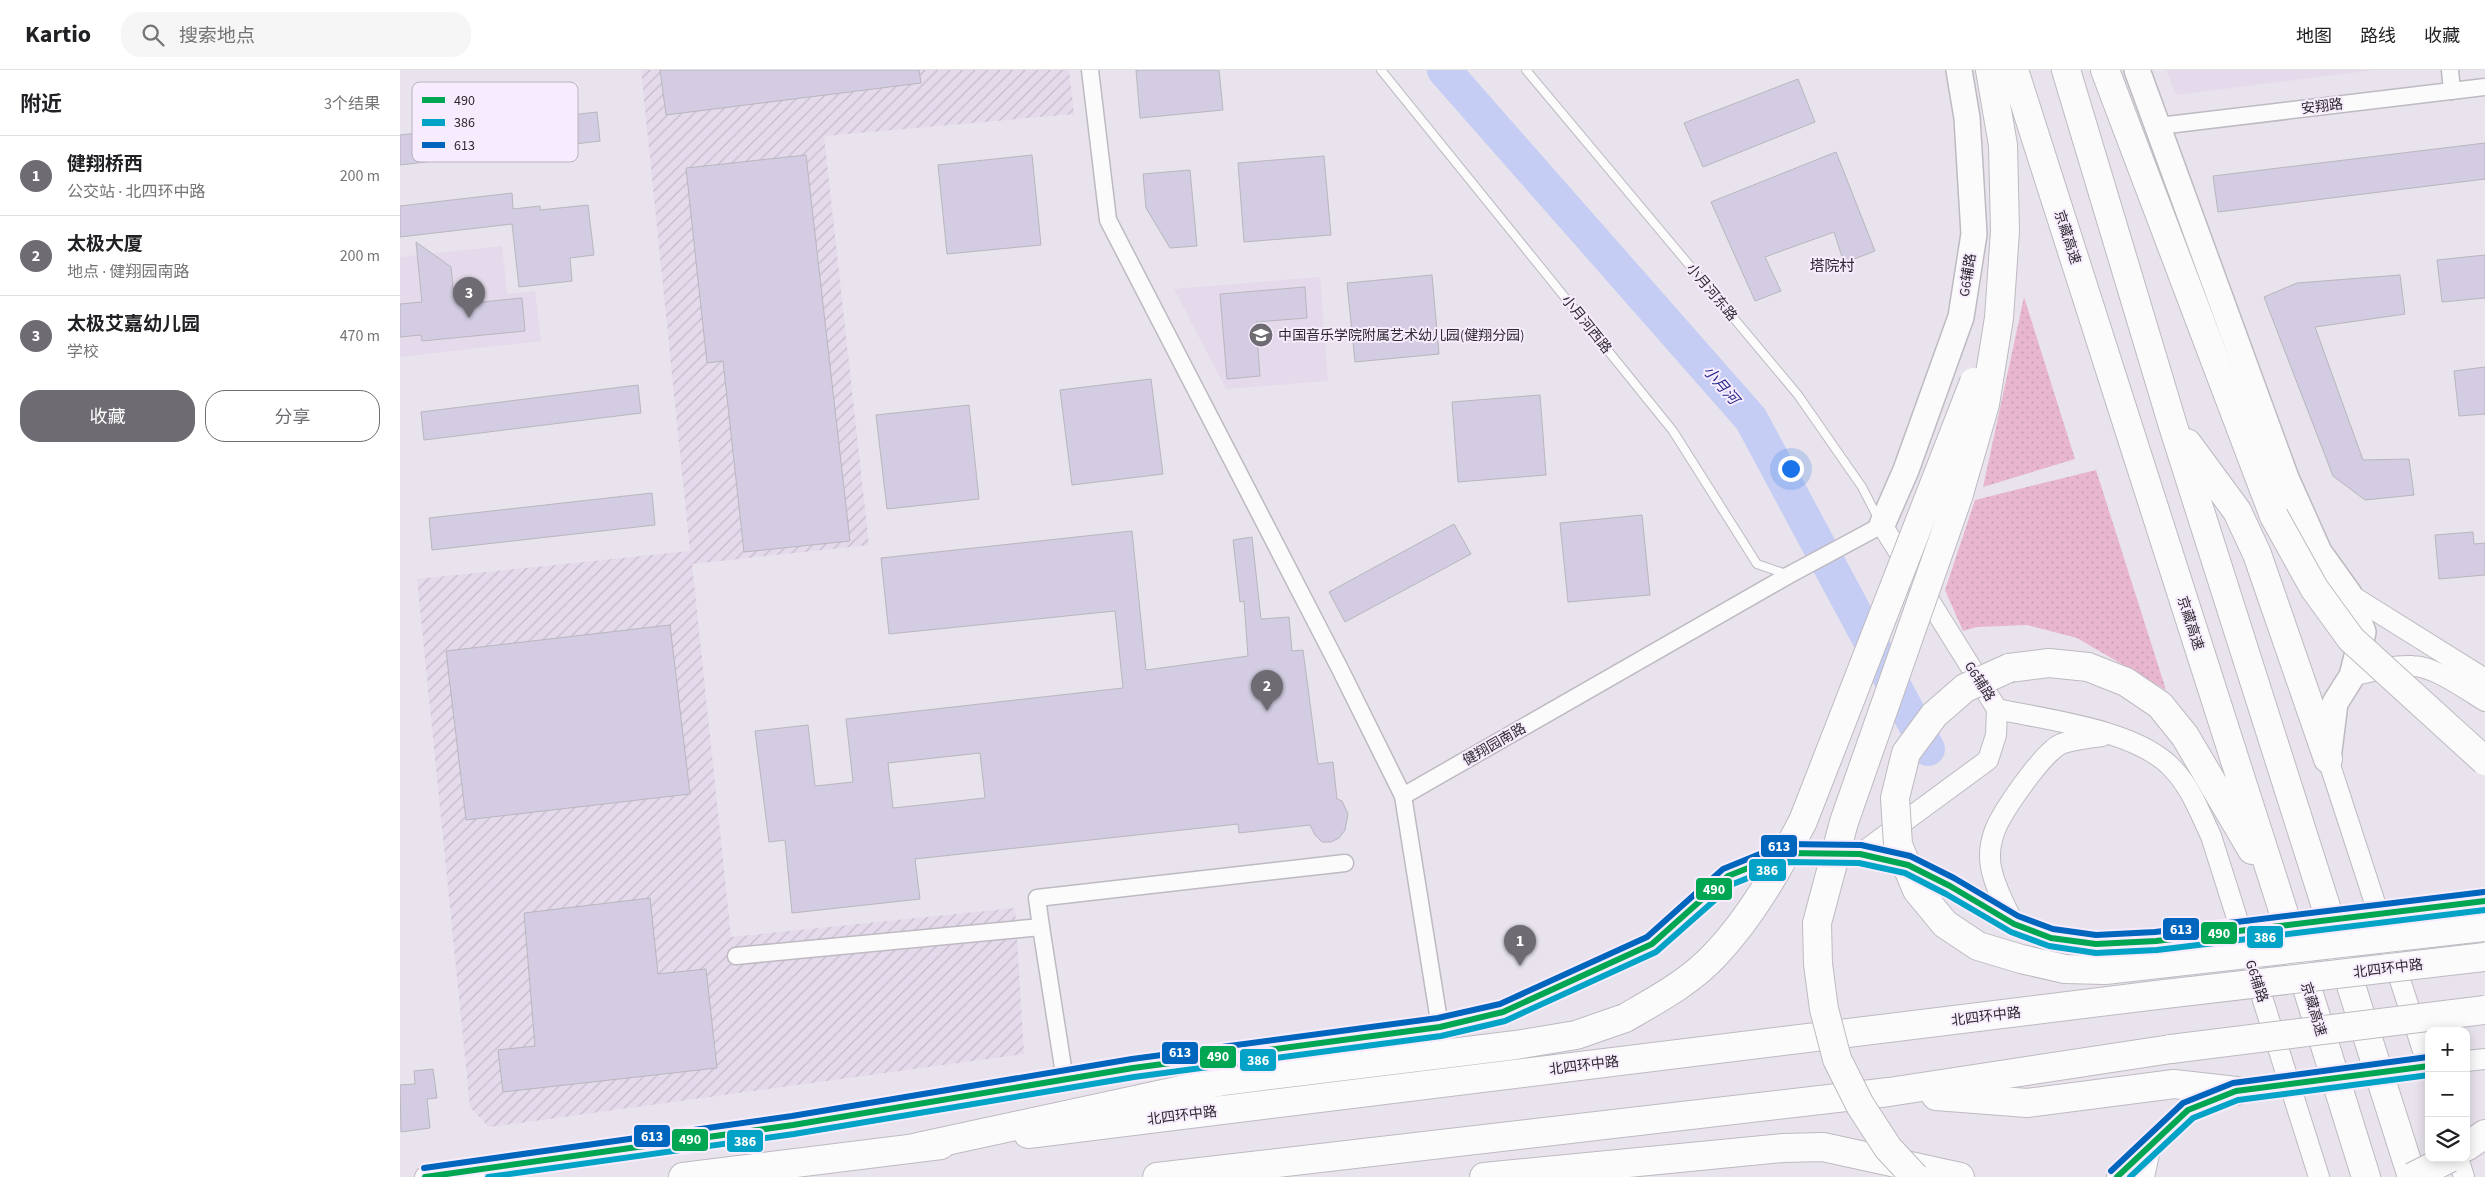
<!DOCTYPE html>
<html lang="zh">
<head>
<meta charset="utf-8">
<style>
  :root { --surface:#fff; --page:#f6f6f6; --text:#202124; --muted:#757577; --line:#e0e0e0; --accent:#6f6b72 }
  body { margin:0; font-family:"Source Sans 3","Noto Sans SC",sans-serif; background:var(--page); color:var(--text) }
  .controls { position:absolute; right:15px; bottom:15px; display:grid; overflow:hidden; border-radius:10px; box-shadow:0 2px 12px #0003 }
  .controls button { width:45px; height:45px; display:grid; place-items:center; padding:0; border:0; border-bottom:1px solid var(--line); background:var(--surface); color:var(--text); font:25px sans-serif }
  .you { position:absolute; left:1390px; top:398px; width:18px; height:18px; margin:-12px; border:4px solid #fff; border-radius:50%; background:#1a73e8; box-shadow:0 0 0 8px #1a73e833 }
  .badge { display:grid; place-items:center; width:32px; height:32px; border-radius:50%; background:var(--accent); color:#fff; font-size:16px; font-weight:700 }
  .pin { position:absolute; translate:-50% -41px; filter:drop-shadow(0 1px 2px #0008) }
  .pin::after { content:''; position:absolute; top:26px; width:18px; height:15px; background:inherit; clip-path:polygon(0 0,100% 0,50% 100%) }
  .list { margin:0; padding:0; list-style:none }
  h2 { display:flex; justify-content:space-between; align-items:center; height:65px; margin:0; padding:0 20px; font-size:21px }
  h2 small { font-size:16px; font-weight:400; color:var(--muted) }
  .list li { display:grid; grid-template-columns:32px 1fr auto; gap:15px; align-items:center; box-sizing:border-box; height:80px; padding:0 20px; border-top:1px solid var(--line) }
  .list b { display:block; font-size:19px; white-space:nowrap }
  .list p { margin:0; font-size:16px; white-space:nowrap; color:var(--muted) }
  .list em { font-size:16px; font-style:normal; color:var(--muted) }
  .actions { display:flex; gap:10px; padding:15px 20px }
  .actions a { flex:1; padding:11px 0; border:1px solid var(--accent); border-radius:20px; text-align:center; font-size:18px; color:var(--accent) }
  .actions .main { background:var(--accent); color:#fff }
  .icon { flex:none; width:28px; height:28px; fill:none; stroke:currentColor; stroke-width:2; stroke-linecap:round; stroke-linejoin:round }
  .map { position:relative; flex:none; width:2085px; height:1107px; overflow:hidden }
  header { display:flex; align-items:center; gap:30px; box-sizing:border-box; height:70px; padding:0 25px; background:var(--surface); border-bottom:1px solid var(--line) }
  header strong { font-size:24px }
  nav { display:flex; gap:28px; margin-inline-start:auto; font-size:18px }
  .search { width:350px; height:45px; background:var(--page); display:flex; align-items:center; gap:12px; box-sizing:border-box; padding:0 18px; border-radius:20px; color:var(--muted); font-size:19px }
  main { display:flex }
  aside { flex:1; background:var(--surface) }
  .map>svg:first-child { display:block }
  .built { fill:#e4daeb }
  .industrial { fill:url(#industrial-furrows) }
  .grass { fill:url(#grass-dots) }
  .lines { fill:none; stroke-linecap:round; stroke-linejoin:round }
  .river { stroke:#c5cdf4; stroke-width:34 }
  .building { fill:#d3cce2; stroke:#b9b6bd; fill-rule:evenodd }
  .service-casing { stroke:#bebac1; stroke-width:10 }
  .minor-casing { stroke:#bebac1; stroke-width:19 }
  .tertiary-casing { stroke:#bebac1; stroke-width:22 }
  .primary-casing { stroke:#bebac1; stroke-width:28 }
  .trunk-casing { stroke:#bebac1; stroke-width:30 }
  .motorway-casing { stroke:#bebac1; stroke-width:30 }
  .service { stroke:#fcfbfc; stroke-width:8 }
  .minor { stroke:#fcfbfc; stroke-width:16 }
  .tertiary { stroke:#fcfbfc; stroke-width:20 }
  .primary { stroke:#fcfbfc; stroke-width:25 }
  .trunk { stroke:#fcfbfc; stroke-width:28 }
  .motorway { stroke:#fcfbfc; stroke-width:28 }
  .tertiary-bridge-casing { stroke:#bebac1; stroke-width:22; stroke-linecap:butt }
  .trunk-bridge-casing { stroke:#bebac1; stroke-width:30; stroke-linecap:butt }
  .motorway-bridge-casing { stroke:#bebac1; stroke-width:30; stroke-linecap:butt }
  .tertiary-bridge { stroke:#fcfbfc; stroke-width:20 }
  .trunk-bridge { stroke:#fcfbfc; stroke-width:28 }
  .motorway-bridge { stroke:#fcfbfc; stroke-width:28 }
  .bus-1-casing { stroke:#f7ecfd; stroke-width:10 }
  .bus-2-casing { stroke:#f7ecfd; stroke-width:10 }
  .bus-3-casing { stroke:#f7ecfd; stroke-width:10 }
  .bus-1 { stroke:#00a651; stroke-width:6 }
  .bus-2 { stroke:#02a3c6; stroke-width:6 }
  .bus-3 { stroke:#0065bd; stroke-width:6 }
  .labels { text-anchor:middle; stroke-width:4; stroke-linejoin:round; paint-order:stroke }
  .street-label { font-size:14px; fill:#2e2a30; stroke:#f7ecfd }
  .poi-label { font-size:14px; fill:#2e2a30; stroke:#f7ecfd; text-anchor:start }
  .neighbourhood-label { font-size:15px; fill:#312936; stroke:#f7ecfd }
  .water-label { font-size:15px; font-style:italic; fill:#26298a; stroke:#f7ecfd }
  .key { fill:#f7ecfd; stroke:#bbb2c0; stroke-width:1 }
  .key-label { font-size:14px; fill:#2e2a30 }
  .line-badge { stroke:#f7ecfd; stroke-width:2 }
  .badge-label { font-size:14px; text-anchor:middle; font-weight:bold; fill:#fff }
</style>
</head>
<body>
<header>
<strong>Kartio</strong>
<div class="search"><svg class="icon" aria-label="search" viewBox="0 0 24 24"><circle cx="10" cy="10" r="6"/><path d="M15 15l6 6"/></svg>搜索地点</div>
<nav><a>地图</a><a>路线</a><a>收藏</a></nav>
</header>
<main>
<aside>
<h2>附近<small>3个结果</small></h2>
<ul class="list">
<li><span class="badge">1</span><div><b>健翔桥西</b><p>公交站 · 北四环中路</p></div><em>200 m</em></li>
<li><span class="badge">2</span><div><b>太极大厦</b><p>地点 · 健翔园南路</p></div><em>200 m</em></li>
<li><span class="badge">3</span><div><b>太极艾嘉幼儿园</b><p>学校</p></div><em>470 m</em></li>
</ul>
<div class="actions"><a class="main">收藏</a><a>分享</a></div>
</aside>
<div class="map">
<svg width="2085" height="1107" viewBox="0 0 2085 1107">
  <defs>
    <pattern id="industrial-furrows" width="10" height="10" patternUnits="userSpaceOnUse" patternTransform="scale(1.25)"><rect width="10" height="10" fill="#e4daeb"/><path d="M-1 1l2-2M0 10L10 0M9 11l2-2" fill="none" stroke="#c4bbca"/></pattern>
    <pattern id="grass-dots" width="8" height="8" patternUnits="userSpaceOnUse" patternTransform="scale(1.25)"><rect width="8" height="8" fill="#e8b7cf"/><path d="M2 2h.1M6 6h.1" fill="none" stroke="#c79eb2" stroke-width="1.8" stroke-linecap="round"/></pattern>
  </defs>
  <rect width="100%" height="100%" fill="#e8e3ec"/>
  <g class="built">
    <polygon points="1766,0 1974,0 1776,25"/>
    <polygon points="102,176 107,224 135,221 141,271 0,287 0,187"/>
    <polygon points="920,207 928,311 826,319 774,219"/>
  </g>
  <polygon class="industrial" points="241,0 669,0 674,44 424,66 469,475 292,494 331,867 615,838 624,984 89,1057 70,1037 17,509 290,481"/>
  <g class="grass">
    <polygon points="1624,227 1675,389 1583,417"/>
    <polygon points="1696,400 1766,620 1677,568 1627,555 1577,557 1563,561 1545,520 1575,430"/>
  </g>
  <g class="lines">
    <polyline class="river" points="1044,0 1351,349 1528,679"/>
  </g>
  <g class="building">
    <polygon points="260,0 519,0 521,13 266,45"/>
    <polygon points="736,0 819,0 823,40 740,48"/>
    <polygon points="1398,9 1415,52 1303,97 1284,53"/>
    <polygon points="197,42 200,71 0,95 0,65"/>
    <polygon points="2085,73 2085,109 1818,142 1813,106"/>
    <polygon points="1436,82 1475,181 1444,193 1434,162 1365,187 1381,221 1355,231 1311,132"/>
    <polygon points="406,85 450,471 344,482 323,291 307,293 286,98"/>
    <polygon points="632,85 641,175 547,184 538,95"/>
    <polygon points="924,86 931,165 844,172 838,93"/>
    <polygon points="790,100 797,176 770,178 746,138 743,104"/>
    <polygon points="112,123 113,139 140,136 140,140 188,135 194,185 170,188 172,211 119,217 112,154 0,167 0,136"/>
    <polygon points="16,172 51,197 54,227 61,227 62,234 122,228 125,261 22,271 21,265 0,267 0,234 22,232"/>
    <polygon points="2085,185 2085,228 2042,232 2037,190"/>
    <polygon points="1032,205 1039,284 955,292 947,213"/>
    <polygon points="2000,205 2005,244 1915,257 1963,390 2009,389 2014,425 1965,430 1933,406 1864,227 1897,213"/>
    <polygon points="905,217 907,248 856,252 860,306 827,309 820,224"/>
    <polygon points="2085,297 2085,344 2059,346 2054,301"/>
    <polygon points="751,309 763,404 672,415 660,320"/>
    <polygon points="238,315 241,343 24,370 21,342"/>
    <polygon points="1140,325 1146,405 1058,412 1052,332"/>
    <polygon points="569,335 579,429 487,439 476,345"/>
    <polygon points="252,423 255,455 32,480 29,448"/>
    <polygon points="1242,445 1250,525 1168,532 1160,453"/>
    <polygon points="1054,454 1071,484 945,552 929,522"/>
    <path d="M732,461L746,600L848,586L844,531L840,532L833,470L852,467L861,549L889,547L892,581L903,580L918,694L933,692L937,729L942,731L948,744L945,760L939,768L931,772H922L915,765L910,755L839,763L838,754L515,789L520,829L392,843L385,770L369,772L355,661L408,655L415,716L453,712L446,649L723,618L715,541L489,564L481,488ZM580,683L585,728L493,738L488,693Z"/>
    <polygon points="2073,462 2074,474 2085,473 2085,505 2039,509 2035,465"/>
    <polygon points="270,555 290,724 66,750 46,581"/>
    <polygon points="250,828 258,904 306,899 317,998 103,1022 98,980 135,976 124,843"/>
    <polygon points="33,999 37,1028 27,1029 30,1058 1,1062 0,1015 15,1014 14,1001"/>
  </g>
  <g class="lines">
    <defs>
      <g id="service">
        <polyline points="981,0 1273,361 1357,494 1386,504"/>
        <polyline points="1126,0 1398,325 1462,417 1479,450"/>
      </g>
      <g id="minor">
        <polyline points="690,0 708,150 939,597 1003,726 1040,957"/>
        <polyline points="2050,0 2052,21"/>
        <polyline points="1759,56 2085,17"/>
        <polyline points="1003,726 1389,505 1482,455"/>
        <polyline points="641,857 665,1010"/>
        <polyline points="336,886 641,857 637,828 945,793"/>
      </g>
      <g id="tertiary">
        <path d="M1482,455L1597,639C1648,650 1738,660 1773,699C1791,718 1800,743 1811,766L1919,1107"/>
        <polyline points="1949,524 2085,609"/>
        <path d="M1952,606C1972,601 1992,595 2013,596C2034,596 2067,620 2085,631"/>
        <polyline points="1928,689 2029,999"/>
        <polyline points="1460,784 1588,690 1596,665 1597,639"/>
        <path d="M1614,854C1605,836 1589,806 1590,785C1590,778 1592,769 1594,763C1600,744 1643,682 1661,674C1674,669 1688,668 1702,666"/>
        <polyline points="2066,991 2085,989"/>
        <polyline points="2058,1088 2064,1107"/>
        <polyline points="25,1107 393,1055 733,998 1040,957 1103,942 1252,874 1328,806 1386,783 1460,784 1508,795 1550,816 1614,854 1651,868 1696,874 1756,871"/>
        <polyline points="1717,1107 1788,1040 1833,1022"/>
        <polyline points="1744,1107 1751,1075"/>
      </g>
      <g id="primary">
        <polyline points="1737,0 1886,408 1919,482 1949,524 1963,562 1952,606 1935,633 1928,689"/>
        <polyline points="1482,455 1506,400 1561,247 1574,164 1567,48 1559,0"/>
      </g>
      <g id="trunk">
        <polyline points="1536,1026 1627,1033 1774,1014 1836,1021"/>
        <polyline points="628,1064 1765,924"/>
        <polyline points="283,1107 541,1075"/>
        <polyline points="757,1107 1489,1022 1771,979"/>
      </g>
      <g id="motorway">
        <polyline points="1590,0 1603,75 1605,161 1599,248"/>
        <polyline points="1614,0 1880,831 1966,1107"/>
        <polyline points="1666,0 1773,356 2012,1107"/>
        <polyline points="1705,0 1874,446"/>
        <polyline points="1787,373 1837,441 1857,484 1928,689"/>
        <polyline points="1609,598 1649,593 1688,597 1726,612 1760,635 1785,666 1852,780"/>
        <polyline points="518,1077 823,1011 1116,975 1176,965 1225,948"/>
        <polyline points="2066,1077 2085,1064"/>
        <polyline points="1084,1107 1383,1078 1423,1077 1560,1107"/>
      </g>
    </defs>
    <use href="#service" class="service-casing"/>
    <use href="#minor" class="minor-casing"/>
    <use href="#tertiary" class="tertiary-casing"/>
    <use href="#primary" class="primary-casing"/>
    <use href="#trunk" class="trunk-casing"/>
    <use href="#motorway" class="motorway-casing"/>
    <use href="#service" class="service"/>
    <use href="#minor" class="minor"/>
    <use href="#tertiary" class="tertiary"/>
    <use href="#primary" class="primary"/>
    <use href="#trunk" class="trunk"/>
    <use href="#motorway" class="motorway"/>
    <defs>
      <g id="tertiary-bridge">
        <polyline points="1756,871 2077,832"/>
        <polyline points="1836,1021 2029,996"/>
      </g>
      <g id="trunk-bridge">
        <polyline points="1765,924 2085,887"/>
        <polyline points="1771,979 2085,940"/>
      </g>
      <g id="motorway-bridge">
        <polyline points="1874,446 1914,518 1951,569 2085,691"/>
        <polyline points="1609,598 1565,618 1534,645 1506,683 1495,728 1498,775 1517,820 1545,854 1578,876 1621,889 1665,899 1705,900 2085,857"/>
        <path d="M1225,948C1256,930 1290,912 1315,885C1352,846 1378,799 1403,751L1574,312"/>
        <polyline points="1515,1107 1488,1078 1460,1035 1437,989 1424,939 1418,894 1417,853 1444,752 1558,427 1585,334 1599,248"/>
        <polyline points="2012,1107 2050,1088"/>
      </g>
    </defs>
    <use href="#tertiary-bridge" class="tertiary-bridge-casing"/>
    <use href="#trunk-bridge" class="trunk-bridge-casing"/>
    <use href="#motorway-bridge" class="motorway-bridge-casing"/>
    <use href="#tertiary-bridge" class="tertiary-bridge"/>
    <use href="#trunk-bridge" class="trunk-bridge"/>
    <use href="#motorway-bridge" class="motorway-bridge"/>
    <defs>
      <g id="bus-1">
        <polyline points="25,1107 393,1055 733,998 1040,957 1103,942 1252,874 1328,806 1386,783 1460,784 1508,795 1550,816 1614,854 1651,868 1696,874 1756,871 2085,831"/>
        <polyline points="1717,1107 1788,1040 1836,1021 2029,996"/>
      </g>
      <g id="bus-2">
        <polyline points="88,1107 394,1064 734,1007 1041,966 1105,951 1256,882 1333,814 1388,792 1459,793 1505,803 1546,824 1611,862 1649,876 1696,883 1757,880 2085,840"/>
        <polyline points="1730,1107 1793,1048 1838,1030 2029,1005"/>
      </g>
      <g id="bus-3">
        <polyline points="24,1098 392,1046 732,989 1038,948 1100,934 1247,867 1323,799 1384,774 1461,775 1510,786 1554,808 1618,846 1653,859 1696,865 1755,862 2084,822"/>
        <polyline points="1711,1101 1783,1033 1833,1013 2028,987"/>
      </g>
    </defs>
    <use href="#bus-1" class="bus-1-casing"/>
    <use href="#bus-2" class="bus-2-casing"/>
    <use href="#bus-3" class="bus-3-casing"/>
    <use href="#bus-1" class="bus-1"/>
    <use href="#bus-2" class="bus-2"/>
    <use href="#bus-3" class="bus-3"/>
  </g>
  <defs>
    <symbol id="school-disc" viewBox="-11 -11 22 22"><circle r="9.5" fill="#6f6b72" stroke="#f7ecfd"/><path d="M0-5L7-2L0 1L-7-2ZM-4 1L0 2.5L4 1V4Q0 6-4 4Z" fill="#fff"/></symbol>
  </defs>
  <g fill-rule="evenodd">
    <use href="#school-disc" x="847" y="251" width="28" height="28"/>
  </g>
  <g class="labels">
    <g class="street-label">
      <text transform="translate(1922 36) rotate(-7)" y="5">安翔路</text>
      <text transform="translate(1668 167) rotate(72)" y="5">京藏高速</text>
      <text transform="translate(1567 205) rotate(-81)" y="5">G6辅路</text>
      <text transform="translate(1312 222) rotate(50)" y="5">小月河东路</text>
      <text transform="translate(1187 254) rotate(51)" y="5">小月河西路</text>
      <text transform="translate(1791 553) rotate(72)" y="5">京藏高速</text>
      <text transform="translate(1580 611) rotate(58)" y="5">G6辅路</text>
      <text transform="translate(1094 674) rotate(-30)" y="5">健翔园南路</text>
      <text transform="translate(1988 898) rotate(-7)" y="5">北四环中路</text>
      <text transform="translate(1857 911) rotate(72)" y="5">G6辅路</text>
      <text transform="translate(1914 939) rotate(73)" y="5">京藏高速</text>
      <text transform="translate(1586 946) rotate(-7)" y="5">北四环中路</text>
      <text transform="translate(1184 995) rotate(-7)" y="5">北四环中路</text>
      <text transform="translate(782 1045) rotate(-7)" y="5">北四环中路</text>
    </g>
    <g class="poi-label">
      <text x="878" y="270">中国音乐学院附属艺术幼儿园(健翔分园)</text>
    </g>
    <g class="neighbourhood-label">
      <text x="1432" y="201">塔院村</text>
    </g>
    <g class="water-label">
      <text transform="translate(1321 315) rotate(49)" y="5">小月河</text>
    </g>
  </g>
  <rect x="12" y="12" width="166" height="80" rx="8" class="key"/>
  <rect x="22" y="27" width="23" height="6" fill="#00a651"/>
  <rect x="22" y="49" width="23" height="7" fill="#02a3c6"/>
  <rect x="22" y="72" width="23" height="6" fill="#0065bd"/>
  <g class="key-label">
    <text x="54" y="35">490</text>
    <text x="54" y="57">386</text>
    <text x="54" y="80">613</text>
  </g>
  <g class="line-badge">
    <rect x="1360" y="764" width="38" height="24" rx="5" fill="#0065bd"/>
    <rect x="1348" y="788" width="39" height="24" rx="5" fill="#02a3c6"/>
    <rect x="1295" y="807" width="38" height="24" rx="5" fill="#00a651"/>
    <rect x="1762" y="847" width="38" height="24" rx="5" fill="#0065bd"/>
    <rect x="1800" y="851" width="38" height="24" rx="5" fill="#00a651"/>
    <rect x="1846" y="855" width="38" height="24" rx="5" fill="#02a3c6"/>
    <rect x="761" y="971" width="38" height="24" rx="5" fill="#0065bd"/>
    <rect x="799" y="975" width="38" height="24" rx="5" fill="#00a651"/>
    <rect x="839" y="978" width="38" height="24" rx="5" fill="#02a3c6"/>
    <rect x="233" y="1054" width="38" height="24" rx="5" fill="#0065bd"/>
    <rect x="271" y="1058" width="38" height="24" rx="5" fill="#00a651"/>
    <rect x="326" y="1059" width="38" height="24" rx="5" fill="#02a3c6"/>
  </g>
  <g class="badge-label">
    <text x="1379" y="781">613</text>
    <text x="1367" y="805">386</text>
    <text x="1314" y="824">490</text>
    <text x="1781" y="864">613</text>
    <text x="1819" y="868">490</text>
    <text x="1865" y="872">386</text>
    <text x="780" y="987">613</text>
    <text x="818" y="991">490</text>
    <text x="858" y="995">386</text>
    <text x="252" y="1071">613</text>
    <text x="290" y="1074">490</text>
    <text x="345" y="1076">386</text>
  </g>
</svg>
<div class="controls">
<button>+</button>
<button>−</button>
<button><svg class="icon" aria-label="layers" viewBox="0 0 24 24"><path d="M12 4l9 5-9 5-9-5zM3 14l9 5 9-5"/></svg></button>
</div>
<div class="you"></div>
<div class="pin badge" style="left:1120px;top:896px">1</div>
<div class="pin badge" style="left:867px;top:641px">2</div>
<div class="pin badge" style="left:69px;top:248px">3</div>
</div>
</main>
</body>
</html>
